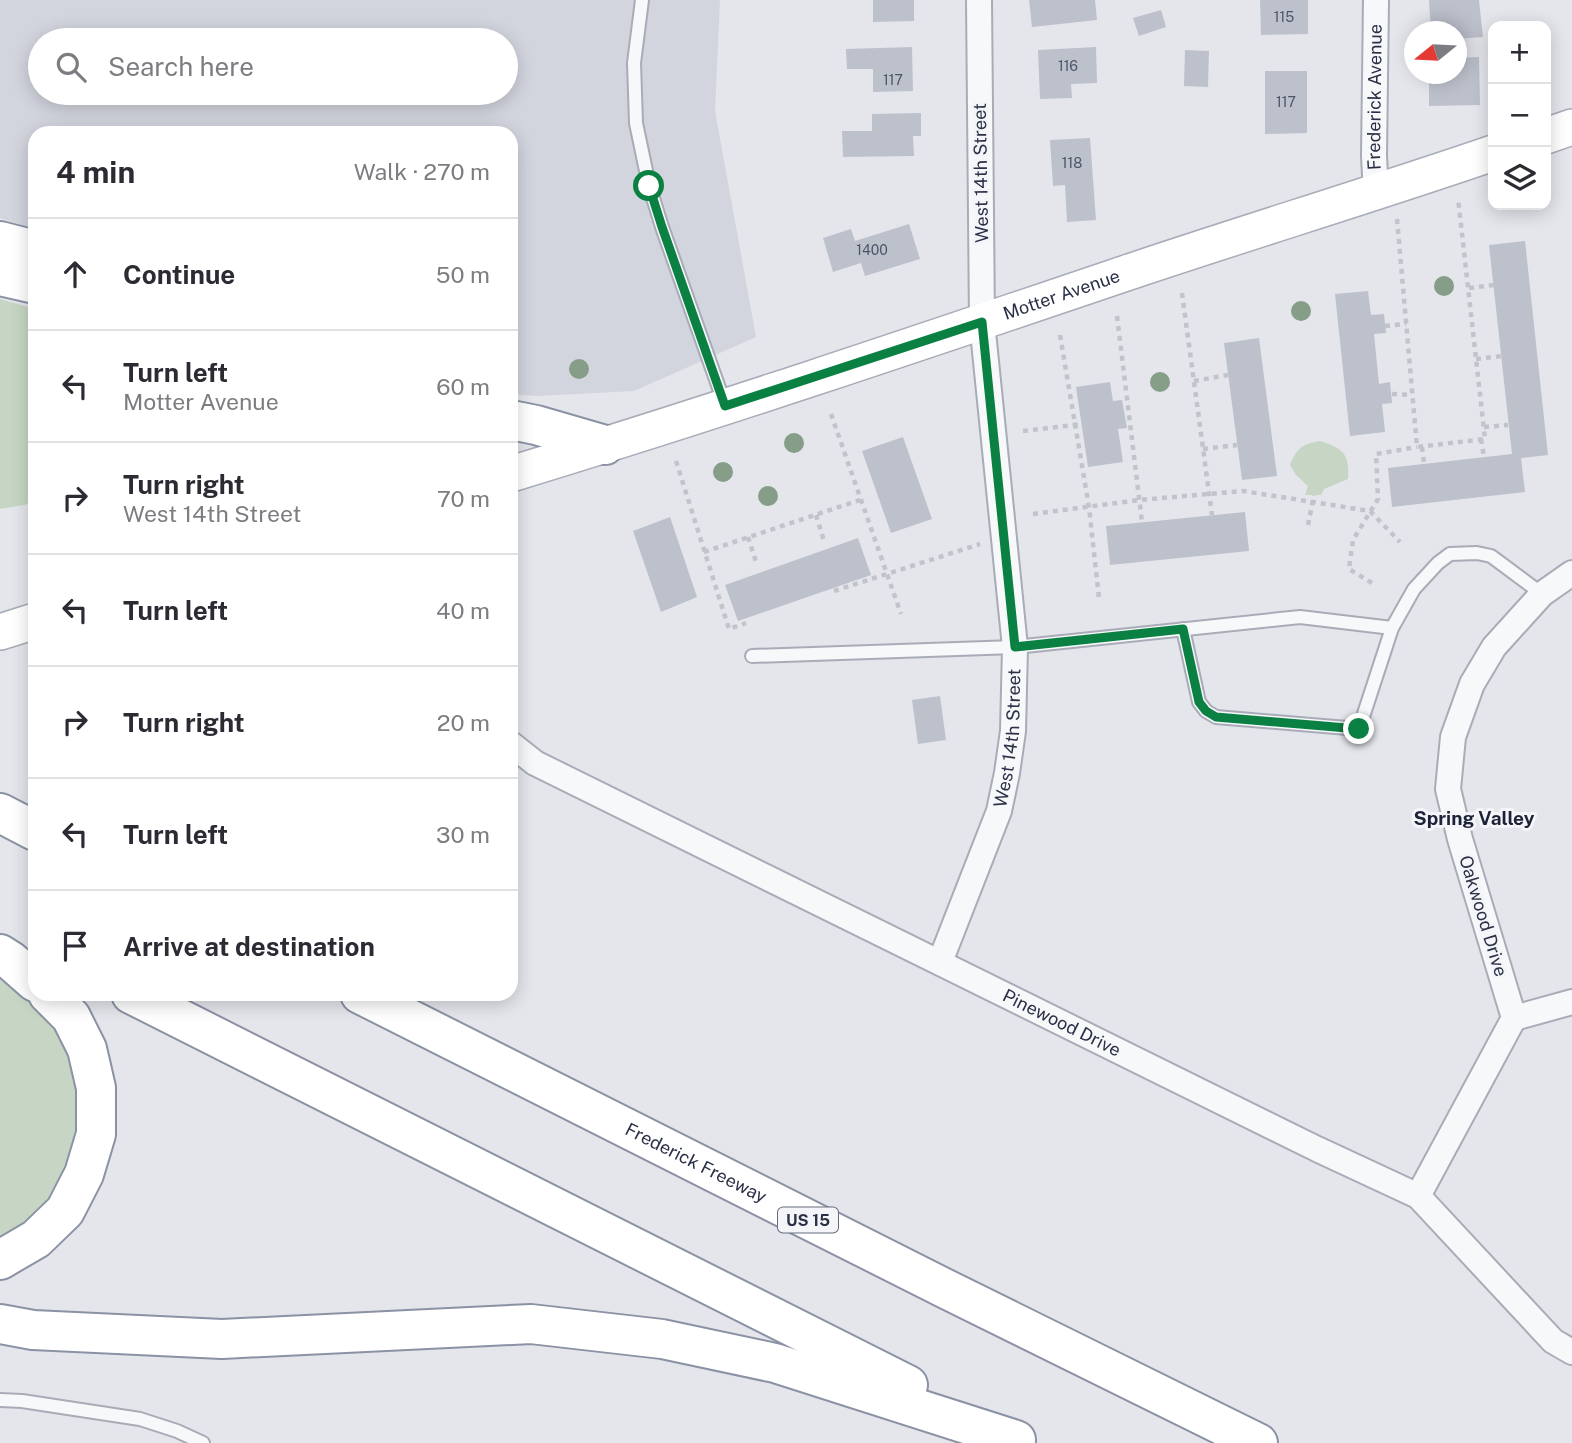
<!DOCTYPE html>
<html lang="en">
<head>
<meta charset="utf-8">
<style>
  :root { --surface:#fff; --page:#f7f7f7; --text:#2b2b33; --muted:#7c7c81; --line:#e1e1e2 }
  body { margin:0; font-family:"Public Sans",sans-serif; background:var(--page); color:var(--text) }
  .controls { position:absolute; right:21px; top:21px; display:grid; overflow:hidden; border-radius:14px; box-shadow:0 4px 18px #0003 }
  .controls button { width:63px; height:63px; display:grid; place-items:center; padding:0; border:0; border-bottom:2px solid var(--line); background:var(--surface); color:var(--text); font:35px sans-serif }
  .compass { position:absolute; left:1404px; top:21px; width:63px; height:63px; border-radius:50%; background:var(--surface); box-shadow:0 4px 18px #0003; rotate:252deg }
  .stop { position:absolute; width:21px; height:21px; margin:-16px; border:5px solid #0b8043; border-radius:50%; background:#fff }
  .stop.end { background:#0b8043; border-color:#fff; box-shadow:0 2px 7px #0008 }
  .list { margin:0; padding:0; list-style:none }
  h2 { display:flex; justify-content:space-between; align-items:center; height:91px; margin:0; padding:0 28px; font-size:30px }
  h2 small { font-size:23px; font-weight:400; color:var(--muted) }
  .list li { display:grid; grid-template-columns:46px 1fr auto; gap:21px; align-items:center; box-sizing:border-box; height:112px; padding:0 28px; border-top:2px solid var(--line) }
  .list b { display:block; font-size:26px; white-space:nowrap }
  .list p { margin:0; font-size:23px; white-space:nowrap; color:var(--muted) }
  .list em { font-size:23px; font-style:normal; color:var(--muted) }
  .icon { flex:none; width:38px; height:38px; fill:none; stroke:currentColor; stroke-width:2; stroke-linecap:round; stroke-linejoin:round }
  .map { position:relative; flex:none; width:1572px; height:1443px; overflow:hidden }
  .search { position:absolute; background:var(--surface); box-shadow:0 4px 18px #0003; left:28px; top:28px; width:490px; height:77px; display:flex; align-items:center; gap:18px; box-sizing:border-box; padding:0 24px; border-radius:38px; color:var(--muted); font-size:26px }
  .panel { position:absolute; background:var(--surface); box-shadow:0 4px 18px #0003; left:28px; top:126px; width:490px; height:875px; border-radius:21px }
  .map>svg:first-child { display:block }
  .built { fill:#d2d5de; fill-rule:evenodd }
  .green { fill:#c7d6c4 }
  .building { fill:#bdc1cc }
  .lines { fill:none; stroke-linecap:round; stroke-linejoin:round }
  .lane-casing { stroke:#a8acb7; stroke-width:16 }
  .street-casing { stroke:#a8acb7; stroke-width:28 }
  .secondary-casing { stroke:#a8acb7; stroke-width:38 }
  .highway-casing { stroke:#8a92a4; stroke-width:42 }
  .path { stroke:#c2c4cb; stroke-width:4.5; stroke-dasharray:5 5; stroke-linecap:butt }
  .lane { stroke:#f7f8fa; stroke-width:12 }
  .street { stroke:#f7f8fa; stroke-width:24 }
  .secondary { stroke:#fff; stroke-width:35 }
  .highway { stroke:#fff; stroke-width:38 }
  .tree { fill:#869d88 }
  .route { stroke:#0b8043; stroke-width:9 }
  .labels { text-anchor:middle; stroke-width:6; stroke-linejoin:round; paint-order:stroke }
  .number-label { font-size:14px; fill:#4f5568 }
  .shield { fill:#f4f5f9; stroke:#676c7c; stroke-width:2 }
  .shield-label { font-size:16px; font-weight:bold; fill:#2a3146 }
  .street-label { font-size:18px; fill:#2a3146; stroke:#f4f5f9 }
  .neighbourhood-label { font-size:19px; font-weight:bold; fill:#1c2237; stroke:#f4f5f9 }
</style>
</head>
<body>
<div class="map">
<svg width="1572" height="1443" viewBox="0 0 1572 1443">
  <rect width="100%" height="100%" fill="#e4e6ec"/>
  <path class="built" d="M0,0H720L715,111L756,337L634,391L537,396L511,394V133H35V229L0,218ZM40,40H506V93H40Z"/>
  <g class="green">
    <polygon points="0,299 35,309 35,501 24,505 0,509"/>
    <path d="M1320,441C1343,448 1350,454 1348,479L1324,489L1321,495H1305L1308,486L1296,475L1290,465C1297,448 1302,444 1320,441Z"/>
    <polygon points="0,980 27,995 53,1019 84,1078 77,1166 39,1222 0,1249"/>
  </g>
  <g class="building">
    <polygon points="873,0 914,0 914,21 873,22"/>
    <polygon points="1029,0 1095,0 1097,20 1032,27"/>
    <polygon points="1260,0 1308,0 1308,34 1261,35"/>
    <polygon points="1429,0 1479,0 1483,37 1456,39 1456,32 1431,32"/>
    <polygon points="1161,10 1166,27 1139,36 1133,18"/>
    <polygon points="912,47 913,91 873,92 873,69 847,69 846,49"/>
    <polygon points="1096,47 1097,83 1071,84 1072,98 1040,99 1038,50"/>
    <polygon points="1185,50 1209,51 1208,87 1184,86"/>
    <polygon points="1479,57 1480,105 1429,106 1429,74 1456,74 1456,58"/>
    <polygon points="1265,71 1307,71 1307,133 1265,134"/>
    <polygon points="921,113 921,136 913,136 914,156 843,157 842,131 872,131 872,114"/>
    <polygon points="1090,138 1096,220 1067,222 1065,185 1053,186 1050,140"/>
    <polygon points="909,224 920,259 865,276 861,263 833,272 823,238 851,229 855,241"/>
    <polygon points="1525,241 1548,455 1521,458 1525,492 1392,507 1388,468 1512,454 1489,245"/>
    <polygon points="1368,291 1371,315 1384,314 1386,333 1374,334 1379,384 1390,382 1392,403 1382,404 1385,432 1350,436 1335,294"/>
    <polygon points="1259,338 1277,476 1242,480 1224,343"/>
    <polygon points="1110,382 1113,401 1122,400 1127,428 1118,429 1123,462 1088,467 1076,387"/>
    <polygon points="903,437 932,519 891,533 862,451"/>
    <polygon points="1245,512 1249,551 1110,565 1106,526"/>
    <polygon points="670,517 697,597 661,612 633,531"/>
    <polygon points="858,538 871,575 738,621 725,585"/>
    <polygon points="940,696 946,740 918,744 912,700"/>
  </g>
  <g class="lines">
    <defs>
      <g id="lane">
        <polyline points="642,0 634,63 636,123 649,185 662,227 725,405"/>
        <polyline points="1183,629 1199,702 1206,711 1216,717 1359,729 1392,628 1414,589 1438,563 1450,554 1477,553 1491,556 1542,594"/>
        <polyline points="752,656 1015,647 1300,617 1392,628"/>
        <polyline points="0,1400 22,1401 140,1419 177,1431 203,1443"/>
      </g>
      <g id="street">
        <path id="s1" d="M1376,193L1374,156L1376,0"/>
        <path id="s2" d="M511,744L535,763L1317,1149L1418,1196L1553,1341L1572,1352"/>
        <path id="s3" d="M940,962L999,811L1007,773L1013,731L1015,647L982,322L979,0"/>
        <polyline points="1514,1018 1572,1002"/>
        <polyline points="1418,1196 1514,1018 1460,839 1448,789 1453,737 1472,684 1494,647 1542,594 1572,573"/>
      </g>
      <g id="secondary">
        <polyline points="1546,136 1572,127"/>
        <path id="s4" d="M511,474C722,410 931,339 1141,268C1258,229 1376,193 1493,153"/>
        <polyline points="0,632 35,621"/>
      </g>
      <g id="highway">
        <polyline points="0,241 35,250"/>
        <polyline points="0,276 35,284"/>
        <polyline points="511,420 536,425 605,445"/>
        <polyline points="0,813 35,831"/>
        <polyline points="0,954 11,961 35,982"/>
        <polyline points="131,994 908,1385"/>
        <path id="s5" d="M360,994L946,1289L1258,1443"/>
        <polyline points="0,1260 36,1239 65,1211 84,1174 96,1134 96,1088 87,1049 71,1017 48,994"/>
        <polyline points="0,1324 33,1330 222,1339 531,1324 662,1339 775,1363 1016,1440"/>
      </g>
    </defs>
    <use href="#lane" class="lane-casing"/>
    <use href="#street" class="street-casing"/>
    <use href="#secondary" class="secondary-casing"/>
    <use href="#highway" class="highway-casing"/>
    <g class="path">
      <polyline points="1397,219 1417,447 1485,439 1458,198"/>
      <polyline points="1469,288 1494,285"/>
      <polyline points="1182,293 1212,515"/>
      <polyline points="1117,316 1142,522"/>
      <polyline points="1385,326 1406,324"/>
      <polyline points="1060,335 1089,507 1099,598"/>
      <polyline points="1476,359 1502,356"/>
      <polyline points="1194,381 1228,375"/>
      <polyline points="1392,394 1412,395"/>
      <polyline points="831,414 901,614"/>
      <polyline points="1484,427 1508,425"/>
      <polyline points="1023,431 1082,424"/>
      <polyline points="1481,439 1484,457"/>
      <polyline points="1422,447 1424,463"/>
      <polyline points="1203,449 1237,445"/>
      <polyline points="676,461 729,629 746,623"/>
      <polyline points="1033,514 1139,500 1243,491 1370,511 1400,542"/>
      <polyline points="816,515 824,541"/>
      <polyline points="1308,525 1314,495"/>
      <polyline points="748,537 757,565"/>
      <polyline points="704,552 860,500"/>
      <polyline points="1372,583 1349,569 1353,540 1378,499 1376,454 1417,447"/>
      <polyline points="834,591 980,544"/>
    </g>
    <use href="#lane" class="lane"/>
    <use href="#street" class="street"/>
    <use href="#secondary" class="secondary"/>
    <use href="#highway" class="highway"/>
  </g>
  <g class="tree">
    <circle cx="1444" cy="286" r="10"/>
    <circle cx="1301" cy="311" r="10"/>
    <circle cx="579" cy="369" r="10"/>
    <circle cx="1160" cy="382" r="10"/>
    <circle cx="794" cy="443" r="10"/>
    <circle cx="723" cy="472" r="10"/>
    <circle cx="768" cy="496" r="10"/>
  </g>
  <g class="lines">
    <polyline class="route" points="649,186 662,227 725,406 982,322 1015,647 1183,629 1199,702 1206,711 1216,717 1359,729"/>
  </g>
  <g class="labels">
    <g class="number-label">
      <text x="1284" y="22">115</text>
      <text x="1068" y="71">116</text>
      <text x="893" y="85">117</text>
      <text x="1286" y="107">117</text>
      <text x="1072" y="168">118</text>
      <text x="872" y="255">1400</text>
    </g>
    <rect class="shield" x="778" y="1207.5" width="60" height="25" rx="5"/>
    <g class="shield-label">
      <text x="808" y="1226">US 15</text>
    </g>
    <g class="street-label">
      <text dy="6" stroke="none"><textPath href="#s1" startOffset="96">Frederick Avenue</textPath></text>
      <text transform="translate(981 173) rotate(-91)" y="6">West 14th Street</text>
      <text dy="6" stroke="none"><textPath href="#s4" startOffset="579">Motter Avenue</textPath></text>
      <text dy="6" stroke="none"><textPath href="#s3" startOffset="236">West 14th Street</textPath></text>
      <text transform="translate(1483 916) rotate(73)" y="6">Oakwood Drive</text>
      <text dy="6" stroke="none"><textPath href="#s2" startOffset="618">Pinewood Drive</textPath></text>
      <text dy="6" stroke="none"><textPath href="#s5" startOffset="376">Frederick Freeway</textPath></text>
    </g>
    <g class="neighbourhood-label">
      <text x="1474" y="825">Spring Valley</text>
    </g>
  </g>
</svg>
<div class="controls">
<button>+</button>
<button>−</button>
<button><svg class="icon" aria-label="layers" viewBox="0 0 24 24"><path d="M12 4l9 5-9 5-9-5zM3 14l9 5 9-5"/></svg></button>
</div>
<svg class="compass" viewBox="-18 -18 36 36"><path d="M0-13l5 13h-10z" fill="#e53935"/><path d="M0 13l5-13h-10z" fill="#7c7c81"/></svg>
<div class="stop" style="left:649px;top:186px"></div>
<div class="stop end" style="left:1359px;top:729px"></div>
<div class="search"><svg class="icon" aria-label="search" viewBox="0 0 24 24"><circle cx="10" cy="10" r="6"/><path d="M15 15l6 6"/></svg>Search here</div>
<section class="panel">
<h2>4 min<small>Walk · 270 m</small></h2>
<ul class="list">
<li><svg class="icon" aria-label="ahead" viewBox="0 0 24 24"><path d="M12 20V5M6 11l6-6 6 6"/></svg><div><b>Continue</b></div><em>50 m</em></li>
<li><svg class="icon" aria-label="left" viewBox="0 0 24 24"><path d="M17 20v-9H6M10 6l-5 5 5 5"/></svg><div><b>Turn left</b><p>Motter Avenue</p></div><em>60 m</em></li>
<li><svg class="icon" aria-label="right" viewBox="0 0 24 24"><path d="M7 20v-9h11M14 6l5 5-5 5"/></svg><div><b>Turn right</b><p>West 14th Street</p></div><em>70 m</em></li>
<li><svg class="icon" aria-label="left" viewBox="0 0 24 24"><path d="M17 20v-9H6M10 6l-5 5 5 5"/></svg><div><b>Turn left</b></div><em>40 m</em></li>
<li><svg class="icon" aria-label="right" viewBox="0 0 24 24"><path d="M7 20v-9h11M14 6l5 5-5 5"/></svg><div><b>Turn right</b></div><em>20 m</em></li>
<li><svg class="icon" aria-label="left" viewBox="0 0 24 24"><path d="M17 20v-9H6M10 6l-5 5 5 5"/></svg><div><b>Turn left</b></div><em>30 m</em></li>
<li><svg class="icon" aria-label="arrive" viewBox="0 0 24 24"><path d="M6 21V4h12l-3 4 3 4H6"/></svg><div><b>Arrive at destination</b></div></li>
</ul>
</section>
</div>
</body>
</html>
